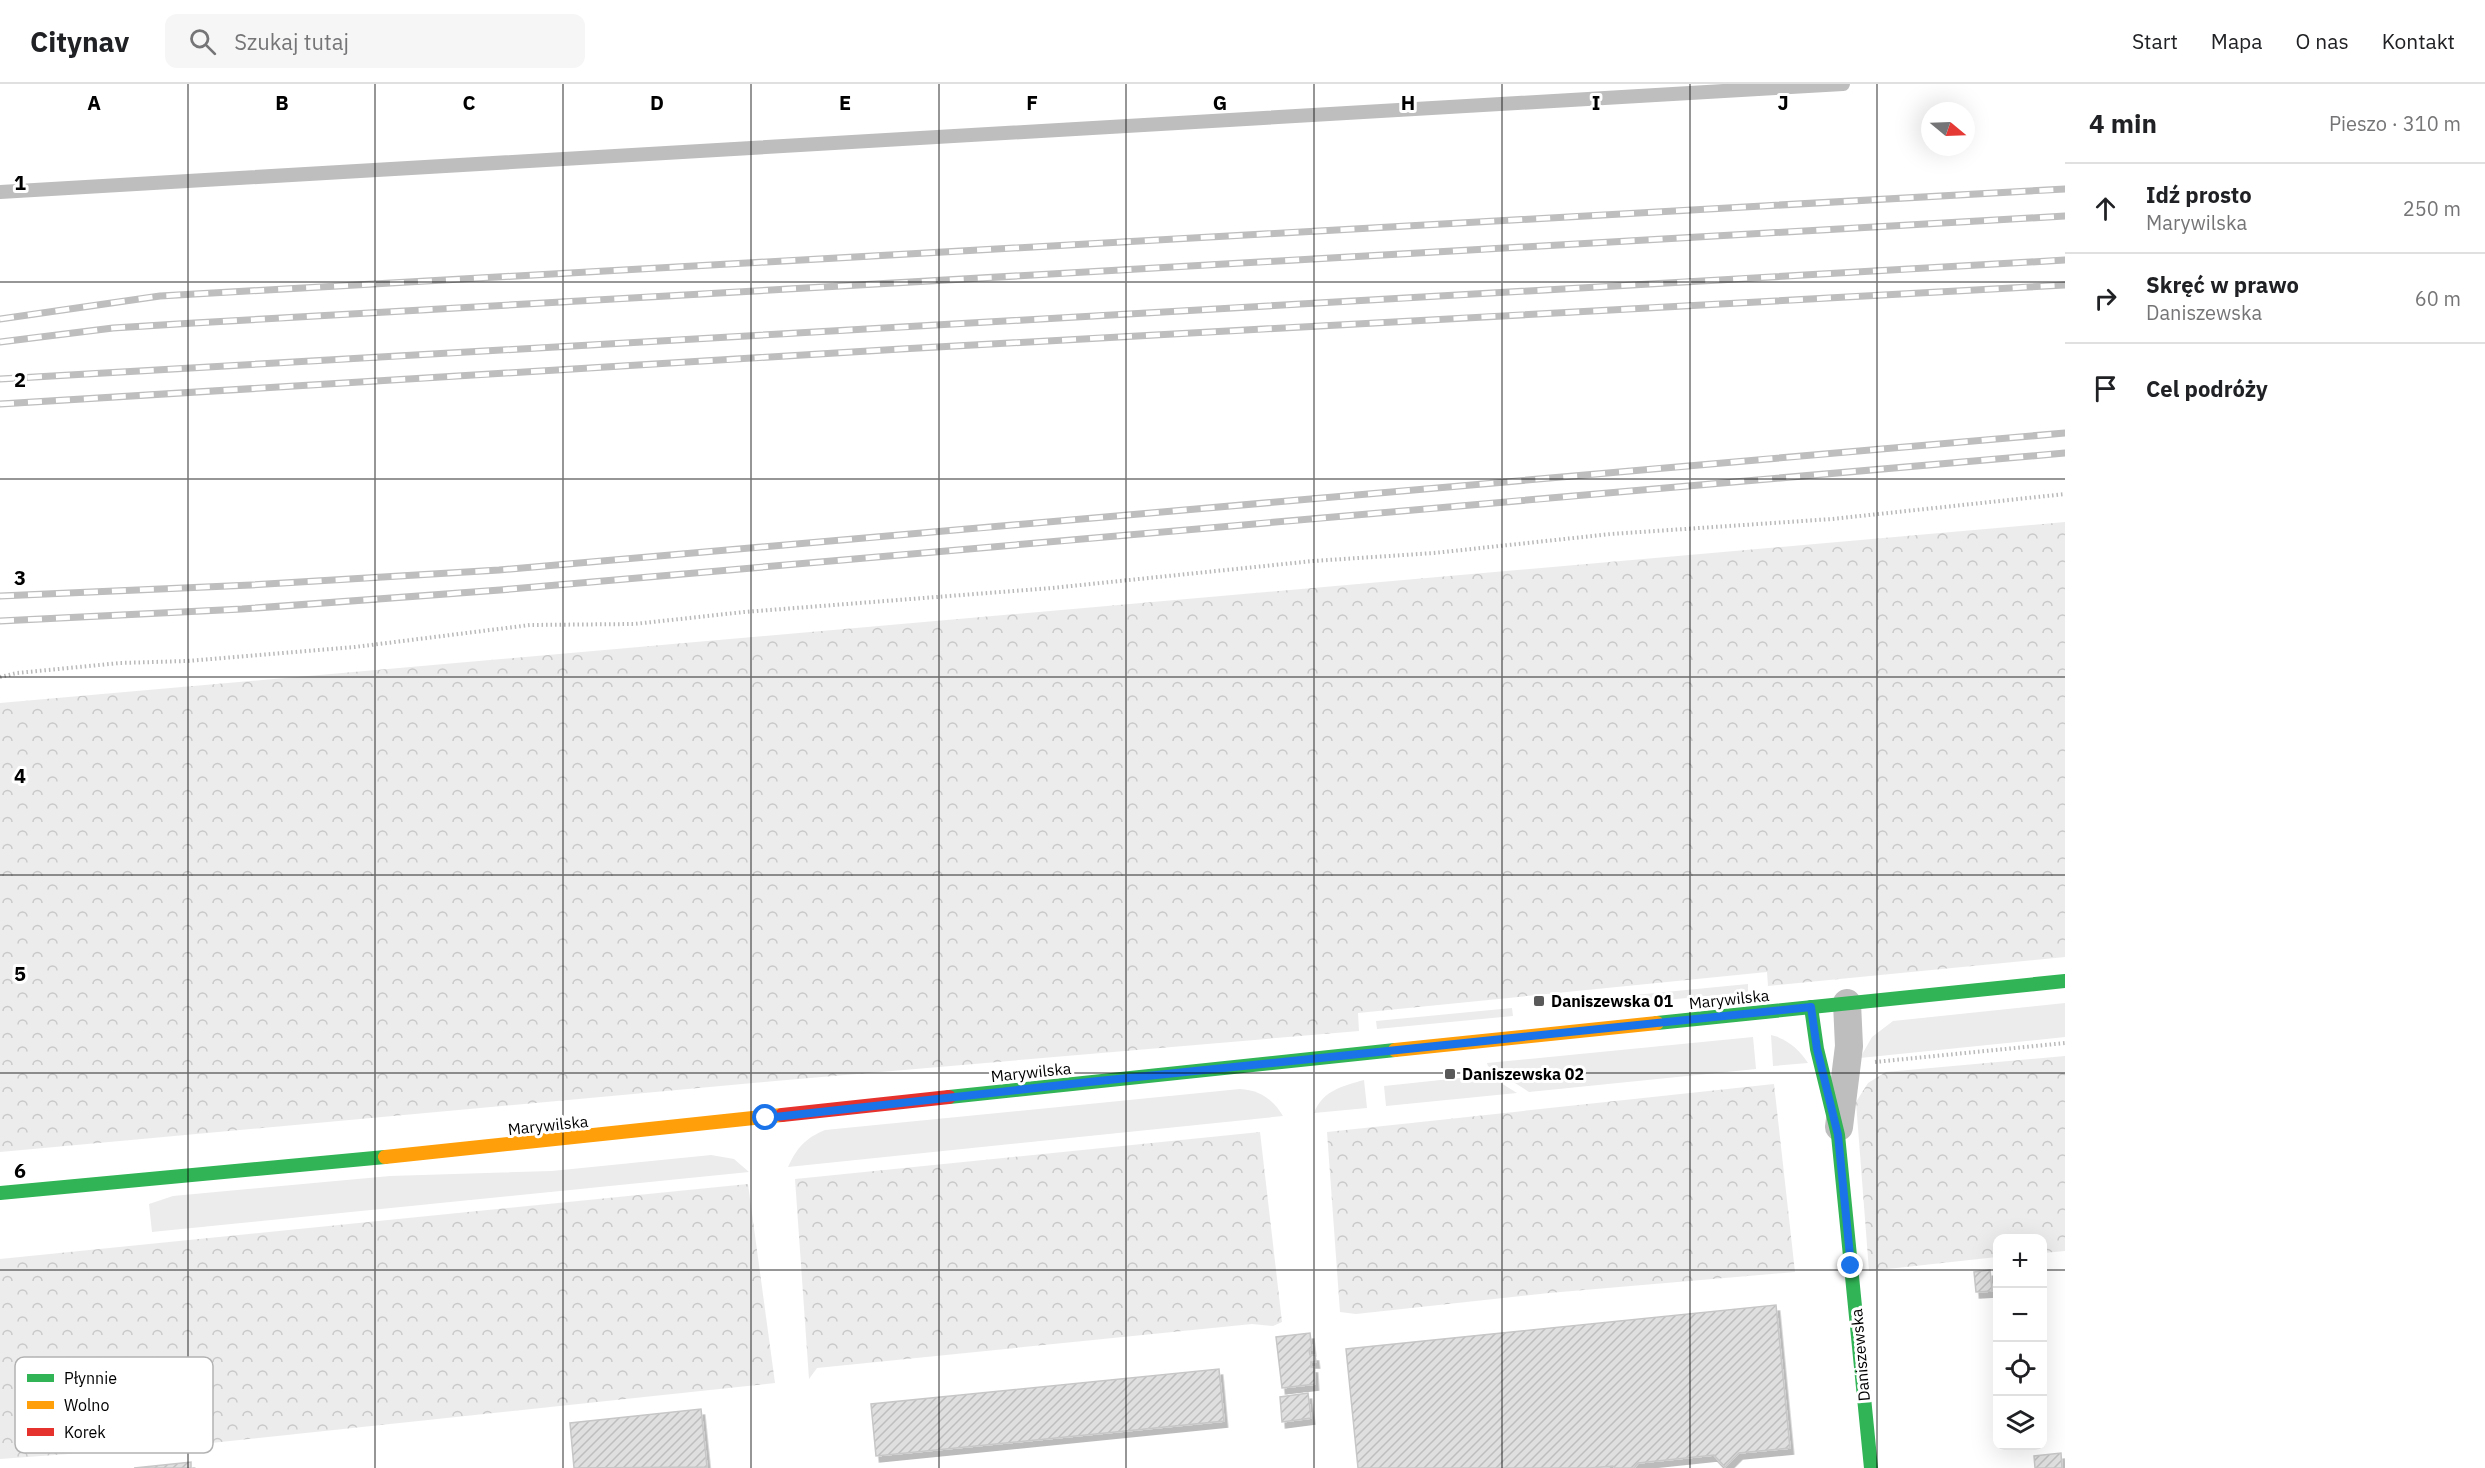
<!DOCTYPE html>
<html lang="pl">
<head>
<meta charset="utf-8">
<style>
  :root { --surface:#fff; --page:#f6f6f6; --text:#202124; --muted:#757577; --line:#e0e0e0 }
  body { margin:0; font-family:"IBM Plex Sans",sans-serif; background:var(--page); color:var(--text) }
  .controls { position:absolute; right:18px; bottom:18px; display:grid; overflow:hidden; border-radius:12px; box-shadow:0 6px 24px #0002 }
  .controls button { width:54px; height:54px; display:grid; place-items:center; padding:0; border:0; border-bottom:2px solid var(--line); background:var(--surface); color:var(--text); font:30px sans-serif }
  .compass { position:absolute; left:1921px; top:18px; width:54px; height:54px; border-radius:50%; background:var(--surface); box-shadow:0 6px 24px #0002; rotate:109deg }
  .stop { position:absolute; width:18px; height:18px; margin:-14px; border:4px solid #1a73e8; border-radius:50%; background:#fff }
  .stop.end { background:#1a73e8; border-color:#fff; box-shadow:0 2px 6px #0008 }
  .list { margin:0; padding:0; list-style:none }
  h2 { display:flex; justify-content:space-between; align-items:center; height:78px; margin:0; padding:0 24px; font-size:26px }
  h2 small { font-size:20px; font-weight:400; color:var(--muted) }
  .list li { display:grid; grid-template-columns:39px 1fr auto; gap:18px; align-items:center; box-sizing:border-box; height:90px; padding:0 24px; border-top:2px solid var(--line) }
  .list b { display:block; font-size:22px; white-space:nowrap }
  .list p { margin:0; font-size:20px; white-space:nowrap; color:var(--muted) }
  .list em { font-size:20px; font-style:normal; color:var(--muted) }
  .icon { flex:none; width:33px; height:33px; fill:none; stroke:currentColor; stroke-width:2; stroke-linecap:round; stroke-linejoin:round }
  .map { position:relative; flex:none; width:2065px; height:1384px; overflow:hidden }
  header { display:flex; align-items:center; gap:36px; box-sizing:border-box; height:84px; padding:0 30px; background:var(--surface); border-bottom:2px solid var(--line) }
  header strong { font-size:28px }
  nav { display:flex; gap:33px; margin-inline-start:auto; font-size:21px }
  .search { width:420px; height:54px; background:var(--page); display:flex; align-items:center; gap:15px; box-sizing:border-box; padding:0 21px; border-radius:12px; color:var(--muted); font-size:22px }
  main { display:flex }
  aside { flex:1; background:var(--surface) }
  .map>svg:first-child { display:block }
  .grass { fill:#ececec }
  .forest { fill:url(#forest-crowns) }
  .building { fill:url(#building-hatch); stroke:#c7c7c7; stroke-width:1.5; filter:url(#shadow) }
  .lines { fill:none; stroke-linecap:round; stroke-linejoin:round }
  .path { stroke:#b9b9b9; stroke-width:4; stroke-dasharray:1.5 3; stroke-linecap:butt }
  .lane { stroke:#bebebe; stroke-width:14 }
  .street { stroke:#bebebe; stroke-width:28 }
  .fast { stroke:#30b455; stroke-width:14 }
  .slow { stroke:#ff9f0a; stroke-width:14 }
  .jam { stroke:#e5322d; stroke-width:14 }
  .rail-casing { stroke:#bebebe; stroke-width:7 }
  .rail { stroke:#fff; stroke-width:4.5; stroke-dasharray:14; stroke-linecap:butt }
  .route { stroke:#1a73e8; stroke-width:8 }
  .grid { fill:none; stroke:#000; stroke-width:1.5; stroke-opacity:0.55 }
  .poi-dot { fill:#595959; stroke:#fff; stroke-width:2 }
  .labels { text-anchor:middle; stroke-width:6; stroke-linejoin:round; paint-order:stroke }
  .street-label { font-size:16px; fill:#000; stroke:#fff }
  .poi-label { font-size:16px; font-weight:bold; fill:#000; stroke:#fff; text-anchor:start }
  .key { fill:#fff; stroke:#b2b2b2; stroke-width:1.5 }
  .key-label { font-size:16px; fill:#000 }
  .grid-label { font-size:20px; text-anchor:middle; font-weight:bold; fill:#000; stroke:#fff; stroke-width:6; stroke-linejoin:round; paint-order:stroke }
</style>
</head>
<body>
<header>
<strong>Citynav</strong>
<div class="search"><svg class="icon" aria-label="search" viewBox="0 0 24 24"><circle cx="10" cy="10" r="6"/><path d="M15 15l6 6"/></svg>Szukaj tutaj</div>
<nav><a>Start</a><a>Mapa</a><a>O nas</a><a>Kontakt</a></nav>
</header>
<main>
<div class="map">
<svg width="2065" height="1384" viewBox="0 0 2065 1384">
  <defs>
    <pattern id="forest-crowns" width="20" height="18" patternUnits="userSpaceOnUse" patternTransform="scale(1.5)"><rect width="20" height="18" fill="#ececec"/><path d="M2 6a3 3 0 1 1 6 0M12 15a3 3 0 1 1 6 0" fill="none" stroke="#c9c9c9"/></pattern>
    <pattern id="building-hatch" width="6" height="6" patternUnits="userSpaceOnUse" patternTransform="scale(1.5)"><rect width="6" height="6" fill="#dfdfdf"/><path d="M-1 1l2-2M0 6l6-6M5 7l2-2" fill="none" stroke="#bebebe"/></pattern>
    <filter id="shadow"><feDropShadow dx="3.5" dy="6" stdDeviation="0" flood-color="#0004"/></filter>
  </defs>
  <rect width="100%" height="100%" fill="#fff"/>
  <g class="grass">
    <polygon points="1748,900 1748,908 1615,921 1614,913"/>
    <polygon points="2065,919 2065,953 1860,974 1872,953 1893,937"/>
    <polygon points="1512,924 1513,932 1377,945 1376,937"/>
    <path d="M1771,951C1787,955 1799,965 1808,979L1773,982Z"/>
    <polygon points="1753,953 1756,985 1529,1008 1488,982 1487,979"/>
    <polygon points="1488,991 1517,1009 1386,1022 1384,1002"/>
    <path d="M1364,996L1367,1024L1314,1029C1323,1006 1343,1002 1364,996Z"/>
    <path d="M1240,1005C1259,1006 1273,1015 1283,1032L788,1083C797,1063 806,1054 825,1046Z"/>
    <polygon points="711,1071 734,1075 749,1088 152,1148 149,1120 173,1112 390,1092 552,1087"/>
  </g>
  <g class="forest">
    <polygon points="2065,438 2065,873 1768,902 1767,888 1358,929 1359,947 775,997 0,1068 0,619"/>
    <polygon points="2065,972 2065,1167 2043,1169 2042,1154 1998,1154 1997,1173 1869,1187 1856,1018 1868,999 1886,988"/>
    <polygon points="1774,1000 1795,1188 1549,1209 1356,1230 1340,1228 1327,1048"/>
    <polygon points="1260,1048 1282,1238 1273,1242 1252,1240 817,1284 809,1295 795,1095"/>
    <polygon points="748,1100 775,1299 192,1361 0,1375 0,1175"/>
  </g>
  <g class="building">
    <polygon points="1990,1186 1992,1207 1976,1208 1974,1188"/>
    <polygon points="1776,1221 1790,1364 1739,1369 1725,1383 1714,1371 1638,1379 1634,1384 1615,1384 1613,1382 1590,1384 1358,1384 1346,1265"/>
    <polygon points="1310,1249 1312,1266 1309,1266 1310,1271 1315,1271 1316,1278 1311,1278 1311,1283 1314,1283 1315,1300 1282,1304 1276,1253"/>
    <polygon points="1219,1285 1224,1337 876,1372 871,1320"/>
    <polygon points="1308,1309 1311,1334 1282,1338 1280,1313"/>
    <polygon points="701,1325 707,1383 574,1384 570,1339"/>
    <polygon points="2061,1369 2062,1384 2035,1384 2034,1372"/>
    <polygon points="191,1378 191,1384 134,1384"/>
  </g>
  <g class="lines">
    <g class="path">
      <polyline points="0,593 17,589 120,579 187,577 355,563 530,541 634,540 744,528 1052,504 1313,477 1434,469 1611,450 1832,435 2065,410"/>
      <polyline points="1875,978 2065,959"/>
    </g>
    <polyline class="lane" points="0,108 1843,0"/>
    <polyline class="street" points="1839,1043 1849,962 1847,919"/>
    <g class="fast">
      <polyline points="1811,923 1817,965 1838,1051 1871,1384"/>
      <polyline points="1657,939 2065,897"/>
      <polyline points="949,1013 1395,966"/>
      <polyline points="0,1109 385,1073"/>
    </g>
    <g class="slow">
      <polyline points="1395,966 1657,939"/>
      <polyline points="385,1073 782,1031"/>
    </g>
    <polyline class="jam" points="782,1031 949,1013"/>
    <defs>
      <g id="rail">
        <polyline points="0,235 160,212 2065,105"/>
        <polyline points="0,258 113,244 194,239 2065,132"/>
        <polyline points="0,295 2065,176"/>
        <polyline points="0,320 901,265 2065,201"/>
        <polyline points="0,512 251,501 499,486 2065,349"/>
        <polyline points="0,537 242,525 500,506 2065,369"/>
      </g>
    </defs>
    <use href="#rail" class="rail-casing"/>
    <use href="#rail" class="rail"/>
  </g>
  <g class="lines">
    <polyline class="route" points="766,1034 1089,998 1811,923 1817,965 1838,1051 1851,1182"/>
  </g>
  <path class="grid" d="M188,0V1384M375,0V1384M563,0V1384M751,0V1384M939,0V1384M1126,0V1384M1314,0V1384M1502,0V1384M1690,0V1384M1877,0V1384M0,198H2065M0,395H2065M0,593H2065M0,791H2065M0,989H2065M0,1186H1998M2042,1186H2065"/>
  <g class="poi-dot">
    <rect x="1533" y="911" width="12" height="12" rx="3"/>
    <rect x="1444" y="984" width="12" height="12" rx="3"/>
  </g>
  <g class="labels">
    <g class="street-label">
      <text transform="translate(1729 915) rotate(-6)" y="6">Marywilska</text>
      <text transform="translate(1031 988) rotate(-6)" y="6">Marywilska</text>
      <text transform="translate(548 1041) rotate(-6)" y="6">Marywilska</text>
      <text transform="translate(1860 1271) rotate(-95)" y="6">Daniszewska</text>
    </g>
    <g class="poi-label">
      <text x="1551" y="923">Daniszewska 01</text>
      <text x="1462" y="996">Daniszewska 02</text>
    </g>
  </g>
  <rect x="15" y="1273" width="198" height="96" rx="9" class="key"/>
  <rect x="27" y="1290" width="27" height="8" fill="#30b455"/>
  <rect x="27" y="1317" width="27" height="8" fill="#ff9f0a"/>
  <rect x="27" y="1344" width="27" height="8" fill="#e5322d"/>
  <g class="key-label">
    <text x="64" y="1300">Płynnie</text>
    <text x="64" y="1327">Wolno</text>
    <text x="64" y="1354">Korek</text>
  </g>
  <g class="grid-label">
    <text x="94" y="26">A</text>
    <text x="282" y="26">B</text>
    <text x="469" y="26">C</text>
    <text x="657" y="26">D</text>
    <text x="845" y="26">E</text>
    <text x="1032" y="26">F</text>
    <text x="1220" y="26">G</text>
    <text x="1408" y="26">H</text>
    <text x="1596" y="26">I</text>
    <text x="1783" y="26">J</text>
    <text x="20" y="106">1</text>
    <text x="20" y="303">2</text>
    <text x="20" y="501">3</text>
    <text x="20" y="699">4</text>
    <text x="20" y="897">5</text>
    <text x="20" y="1094">6</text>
  </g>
</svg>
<div class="controls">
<button>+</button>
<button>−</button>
<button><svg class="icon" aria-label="locate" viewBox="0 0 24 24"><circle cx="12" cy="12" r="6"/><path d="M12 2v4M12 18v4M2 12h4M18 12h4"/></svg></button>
<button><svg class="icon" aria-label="layers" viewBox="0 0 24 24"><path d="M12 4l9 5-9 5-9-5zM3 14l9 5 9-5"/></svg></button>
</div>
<svg class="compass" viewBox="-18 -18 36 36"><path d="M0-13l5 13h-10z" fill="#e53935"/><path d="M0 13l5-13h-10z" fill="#757577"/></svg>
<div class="stop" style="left:766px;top:1034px"></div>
<div class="stop end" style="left:1851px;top:1182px"></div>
</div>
<aside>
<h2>4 min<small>Pieszo · 310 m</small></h2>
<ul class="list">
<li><svg class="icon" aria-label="ahead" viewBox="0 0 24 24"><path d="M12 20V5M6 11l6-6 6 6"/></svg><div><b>Idź prosto</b><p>Marywilska</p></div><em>250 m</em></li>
<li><svg class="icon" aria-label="right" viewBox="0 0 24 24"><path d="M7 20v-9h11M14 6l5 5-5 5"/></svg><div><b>Skręć w prawo</b><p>Daniszewska</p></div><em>60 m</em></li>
<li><svg class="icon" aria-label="arrive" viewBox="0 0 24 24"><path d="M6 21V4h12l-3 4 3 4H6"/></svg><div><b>Cel podróży</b></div></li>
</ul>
</aside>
</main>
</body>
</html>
